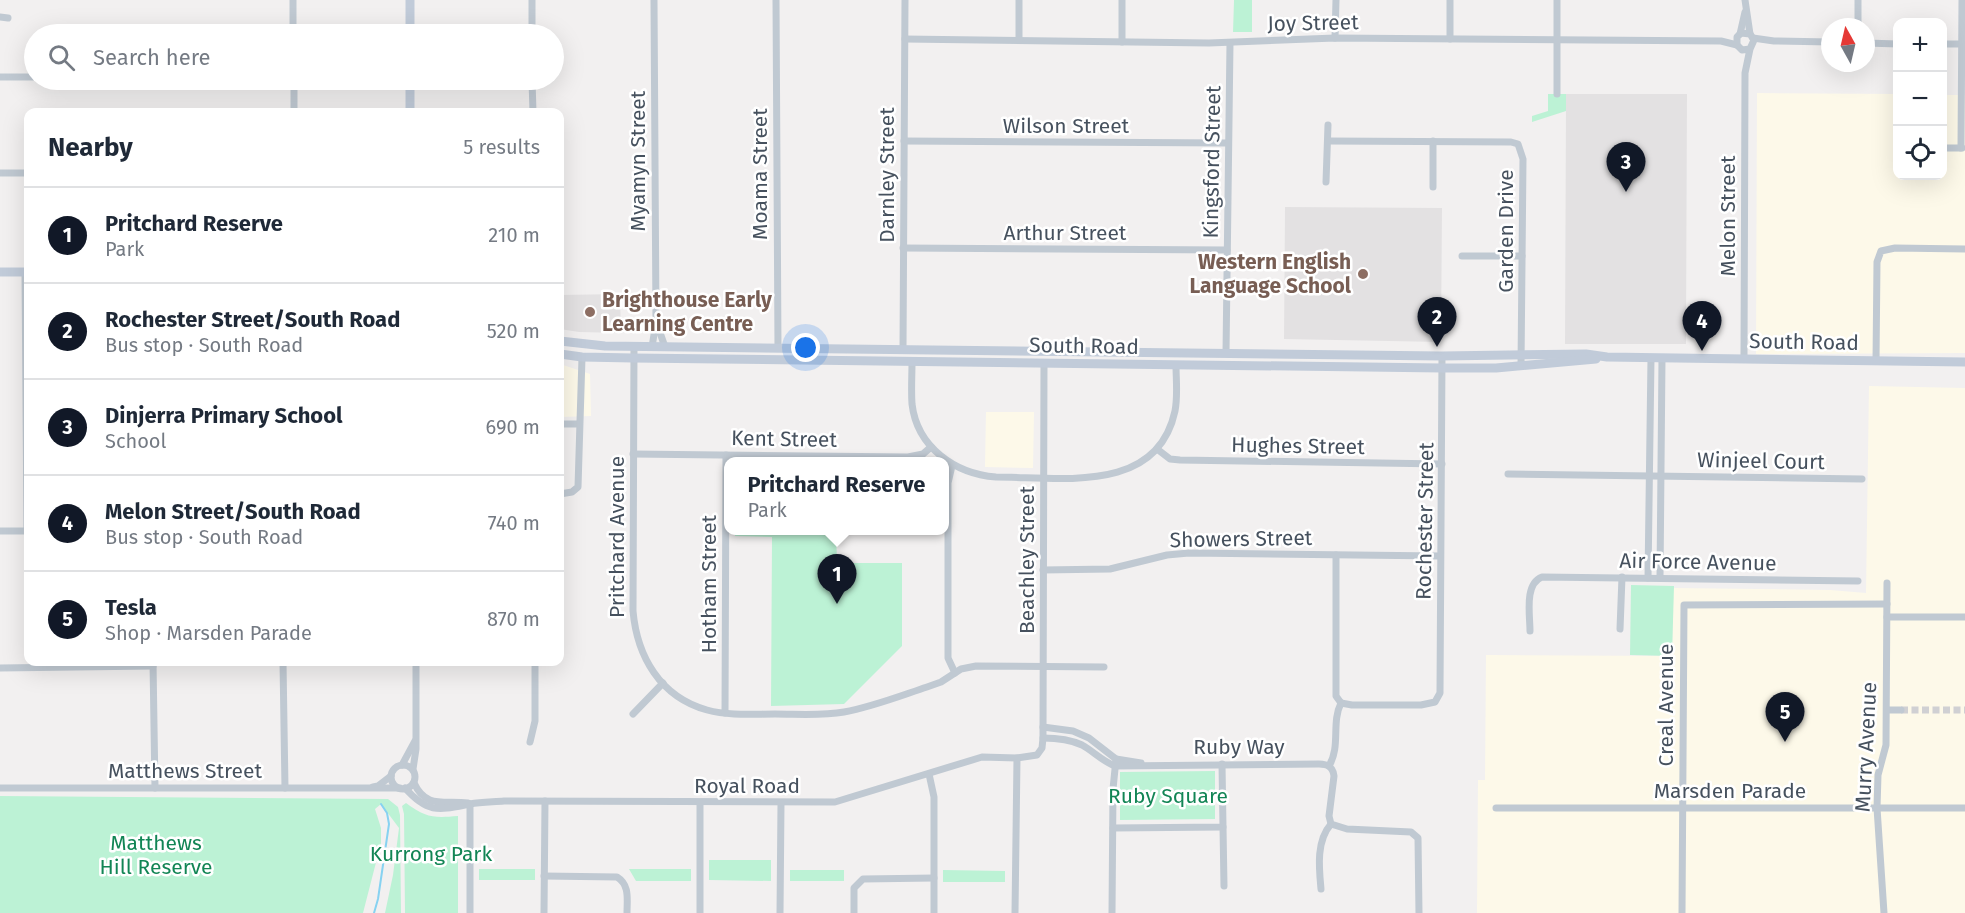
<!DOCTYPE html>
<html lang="en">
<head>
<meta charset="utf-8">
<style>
  :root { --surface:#fff; --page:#f6f6f7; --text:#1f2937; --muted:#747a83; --line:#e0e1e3; --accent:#111827 }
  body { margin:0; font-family:"Fira Sans",sans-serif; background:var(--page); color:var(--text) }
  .controls { position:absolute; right:18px; top:18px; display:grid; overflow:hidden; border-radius:12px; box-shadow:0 6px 24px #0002 }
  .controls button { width:54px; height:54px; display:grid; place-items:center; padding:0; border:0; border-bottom:2px solid var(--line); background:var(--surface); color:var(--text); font:30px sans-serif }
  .compass { position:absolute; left:1821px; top:18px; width:54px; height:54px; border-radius:50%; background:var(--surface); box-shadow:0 6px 24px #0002; rotate:352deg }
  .you { position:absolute; left:806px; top:348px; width:21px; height:21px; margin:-15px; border:4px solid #fff; border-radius:50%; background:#1a73e8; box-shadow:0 0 0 9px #1a73e833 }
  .badge { display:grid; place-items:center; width:39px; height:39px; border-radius:50%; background:var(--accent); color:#fff; font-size:20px; font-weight:700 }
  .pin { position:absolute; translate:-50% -50px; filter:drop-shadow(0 2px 3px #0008) }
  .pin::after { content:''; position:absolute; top:32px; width:21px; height:18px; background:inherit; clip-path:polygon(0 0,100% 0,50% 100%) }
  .popup { position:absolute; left:724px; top:457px; width:225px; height:78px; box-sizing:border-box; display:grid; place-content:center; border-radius:12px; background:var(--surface); filter:drop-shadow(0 2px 4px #0005); font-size:20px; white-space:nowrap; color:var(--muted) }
  .popup b { font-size:22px; color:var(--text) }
  .popup::after { content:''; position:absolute; left:50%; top:100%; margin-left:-12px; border:12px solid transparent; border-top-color:var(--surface) }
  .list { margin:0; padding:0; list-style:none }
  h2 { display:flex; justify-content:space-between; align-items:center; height:78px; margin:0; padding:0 24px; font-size:26px }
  h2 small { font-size:20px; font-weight:400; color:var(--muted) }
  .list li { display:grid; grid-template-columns:39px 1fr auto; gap:18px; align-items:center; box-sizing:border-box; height:96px; padding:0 24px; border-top:2px solid var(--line) }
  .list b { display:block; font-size:22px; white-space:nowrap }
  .list p { margin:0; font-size:20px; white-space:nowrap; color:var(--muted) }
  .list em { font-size:20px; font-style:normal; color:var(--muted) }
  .icon { flex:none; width:33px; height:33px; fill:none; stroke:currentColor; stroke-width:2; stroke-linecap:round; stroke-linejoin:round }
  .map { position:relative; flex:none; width:1965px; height:913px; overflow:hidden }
  .search { position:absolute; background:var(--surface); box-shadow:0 6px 24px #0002; left:24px; top:24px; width:540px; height:66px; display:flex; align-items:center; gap:15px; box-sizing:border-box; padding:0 21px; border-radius:33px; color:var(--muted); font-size:22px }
  .panel { position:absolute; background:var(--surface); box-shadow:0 6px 24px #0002; left:24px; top:108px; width:540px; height:558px; border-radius:12px }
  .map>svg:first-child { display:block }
  .commercial { fill:#fdf9e9 }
  .education { fill:#e3e1e2 }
  .green { fill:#bcf2d5 }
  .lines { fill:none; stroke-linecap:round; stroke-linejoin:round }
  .stream { stroke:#87d2f1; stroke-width:2 }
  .street-tunnel { stroke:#d0d0d3; stroke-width:7; stroke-dasharray:7 3.5; stroke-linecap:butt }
  .street { stroke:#c0c9d2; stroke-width:7 }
  .secondary { stroke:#c1cbd9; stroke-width:9 }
  .education-dot { fill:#8d6e63; stroke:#fff; stroke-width:2 }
  .labels { text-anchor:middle; stroke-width:5; stroke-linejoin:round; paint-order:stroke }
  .street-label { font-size:21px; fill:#46515e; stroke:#fff }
  .education-label { font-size:21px; font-weight:bold; fill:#785e54; stroke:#fff; text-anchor:end }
  .park-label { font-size:21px; fill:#128555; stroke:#fff }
</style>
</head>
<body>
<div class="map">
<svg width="1965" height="913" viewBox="0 0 1965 913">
  <rect width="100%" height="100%" fill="#f2f0f0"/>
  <g class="commercial">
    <polygon points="1757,93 1897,94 1898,176 1942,176 1943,95 1965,95 1965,353 1756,354"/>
    <polygon points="560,364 590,374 591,416 560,417"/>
    <polygon points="1869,386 1965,388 1965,913 1477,913 1478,780 1485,780 1486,655 1672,656 1673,588 1830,590 1866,593"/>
    <polygon points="986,412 1034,412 1033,468 985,467"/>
  </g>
  <g class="education">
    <polygon points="1566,94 1687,94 1686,344 1565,344"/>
    <polygon points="1285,207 1442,208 1441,342 1284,339"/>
    <polygon points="620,294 621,333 579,332 560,329 560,295"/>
  </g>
  <g class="green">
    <polygon points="1234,0 1252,0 1252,32 1233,32"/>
    <polygon points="1548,94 1566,94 1566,111 1532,122 1532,116 1548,111"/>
    <polygon points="735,531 836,531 837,563 902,563 902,646 844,704 771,706 772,537 735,536"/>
    <polygon points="1631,585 1674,586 1672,656 1630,655"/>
    <polygon points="1215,771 1215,819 1120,820 1120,772"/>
    <polygon points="0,796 388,799 398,807 400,815 401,913 385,913 393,875 399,828 381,804 375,809 381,828 381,843 363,913 0,913"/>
    <path d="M406,803C426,818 434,818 458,816V913H405L404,814L402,806Z"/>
    <polygon points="709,860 771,860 771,881 709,880"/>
    <rect x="479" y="869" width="56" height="11"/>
    <polygon points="629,869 691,869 691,881 636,881"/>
    <rect x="790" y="870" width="54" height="11"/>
    <polygon points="943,870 1005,871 1005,882 943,882"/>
  </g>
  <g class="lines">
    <polyline class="stream" points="374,913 378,899 389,824 387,813 381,804"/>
    <polyline class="street-tunnel" points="1901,710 1965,710"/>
    <g class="street">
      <polyline points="293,0 293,34"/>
      <polyline points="532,0 532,34"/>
      <polyline points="776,0 778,348"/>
      <polyline points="1745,0 1750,34"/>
      <polyline points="0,17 8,18"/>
      <polyline points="1858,27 1858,0"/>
      <polyline points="1740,34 1745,12"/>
      <polyline points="1335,38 1336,0"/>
      <polyline points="1753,38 1774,41 1830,42"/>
      <polyline points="905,39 1209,43 1335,38 1721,41 1737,45"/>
      <polyline points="1450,39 1450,0"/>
      <polyline points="1019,40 1019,0"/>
      <polyline points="1122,42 1122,0"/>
      <polyline points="1866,43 1898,44"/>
      <polyline points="1942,44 1962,44"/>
      <polyline points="0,77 34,77"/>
      <polyline points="486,80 493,82 498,80"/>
      <polyline points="532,80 533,112"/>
      <polyline points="1557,94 1557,0"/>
      <polyline points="294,112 294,80"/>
      <polyline points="904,141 1228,143"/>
      <polyline points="1328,141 1511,142 1518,144 1523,159 1521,366"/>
      <polyline points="1942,148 1962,148"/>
      <polyline points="1961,148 1962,0"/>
      <polyline points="0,173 28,173"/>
      <polyline points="1326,182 1328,125"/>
      <polyline points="1433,187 1433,141"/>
      <polyline points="903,248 1227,250"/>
      <polyline points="1462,256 1522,256"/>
      <polyline points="25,272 27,531"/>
      <polyline points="657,324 665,347"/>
      <path d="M634,346L633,611C637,656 660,697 707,710C729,716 753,714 775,714C798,714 822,716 844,712C872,707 900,696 927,687L941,682L961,669L976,666L1104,667"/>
      <polyline points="652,347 656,322 654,0"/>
      <polyline points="903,350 905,0"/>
      <polyline points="1226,353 1230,43"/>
      <polyline points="1744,359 1745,73 1750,49 1754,40 1750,34 1741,33 1737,37 1737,45 1742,50 1750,49"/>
      <polyline points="1876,361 1877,262 1881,251 1895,248 1965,249"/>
      <path d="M912,362C912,376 911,390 912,404C917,447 955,474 996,477C1060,477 1157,495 1175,411C1178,396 1176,380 1176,365"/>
      <polyline points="560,424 579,424"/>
      <polyline points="1157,449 1170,459 1180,460 1442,464"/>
      <polyline points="633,454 908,457 923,454 931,447"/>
      <polyline points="952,466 948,483 948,658 955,673"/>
      <polyline points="1508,474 1862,479"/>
      <polyline points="560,494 572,492 578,487 582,357"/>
      <polyline points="0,531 28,531"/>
      <polyline points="1336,555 1336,696 1341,703"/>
      <polyline points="1043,570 1110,569 1167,555 1189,553 1440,556"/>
      <polyline points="1648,578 1651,358"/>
      <polyline points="1660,578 1662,358"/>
      <polyline points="1887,617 1965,617"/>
      <polyline points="1620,629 1622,577"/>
      <path d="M1530,631C1530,615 1524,584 1542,577L1858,581"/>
      <polyline points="153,662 155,788"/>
      <polyline points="283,662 285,788"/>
      <polyline points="0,668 153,666"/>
      <polyline points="1341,703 1352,705 1421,705 1435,702 1440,693 1442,356"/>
      <polyline points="1887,710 1901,710"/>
      <polyline points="725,713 726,455"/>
      <polyline points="633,714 663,683"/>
      <polyline points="1043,727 1073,731 1089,738 1116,759 1141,763"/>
      <path d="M1043,738C1056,738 1069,739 1082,745C1093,751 1102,761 1115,766L1319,764C1328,764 1333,767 1334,776L1329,816L1331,824L1347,829L1411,832L1418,838L1419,913"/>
      <polyline points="530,742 535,721 535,662"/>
      <polyline points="402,765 415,741"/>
      <circle cx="403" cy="777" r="12"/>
      <path d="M1329,766C1341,746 1331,723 1341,703"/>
      <polyline points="413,769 416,749 416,662"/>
      <polyline points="929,774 934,797 934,913"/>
      <path d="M414,783C426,809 444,800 468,803"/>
      <polyline points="373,787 378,786 391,776"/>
      <polyline points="0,788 400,788"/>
      <path d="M405,788C428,814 439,810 470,804C481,802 493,802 504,801L835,802L982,757L1017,758L1037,755L1042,748L1043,738L1044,363"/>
      <polyline points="1496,808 1965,808"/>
      <polyline points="1223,827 1224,886"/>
      <polyline points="1113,828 1223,827 1222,764"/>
      <path d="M544,876L617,877C630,885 627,899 627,913"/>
      <path d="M1321,889C1319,868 1316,841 1331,824"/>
      <polyline points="470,913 470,804"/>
      <polyline points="544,913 545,801"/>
      <polyline points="700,913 700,803"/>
      <polyline points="780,913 781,803"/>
      <polyline points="854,913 854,888 863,879 934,878"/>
      <polyline points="1015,913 1017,758"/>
      <polyline points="1112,913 1113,789 1116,759"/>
      <polyline points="1682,913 1684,605 1887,604"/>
      <polyline points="1884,913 1877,808 1878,775 1886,745 1887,583"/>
    </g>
    <g class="secondary">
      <polyline points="410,0 410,34"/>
      <polyline points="410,80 410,112"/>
      <polyline points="0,272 28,272"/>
      <polyline points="560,341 605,346 1442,356 1586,354 1607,357 1965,362"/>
      <polyline points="560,354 582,357 633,358 1442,368 1496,368 1596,359"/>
    </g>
  </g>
  <g class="education-dot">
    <circle cx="1363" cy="274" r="6"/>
    <circle cx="590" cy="312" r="6"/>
  </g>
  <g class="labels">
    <g class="street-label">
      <text transform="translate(1313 23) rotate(-1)" y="7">Joy Street</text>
      <text x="1066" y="133">Wilson Street</text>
      <text transform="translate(638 161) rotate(-90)" y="7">Myamyn Street</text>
      <text transform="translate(1212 162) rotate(-89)" y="7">Kingsford Street</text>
      <text transform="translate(760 174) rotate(-90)" y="7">Moama Street</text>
      <text transform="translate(887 175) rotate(-90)" y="7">Darnley Street</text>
      <text transform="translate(1728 216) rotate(-90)" y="7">Melon Street</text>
      <text transform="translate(1506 231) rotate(-90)" y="7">Garden Drive</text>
      <text x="1065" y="240">Arthur Street</text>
      <text transform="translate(1804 342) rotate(1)" y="7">South Road</text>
      <text transform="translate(1084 346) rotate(1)" y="7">South Road</text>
      <text transform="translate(784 439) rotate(1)" y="7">Kent Street</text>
      <text transform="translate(1298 446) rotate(1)" y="7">Hughes Street</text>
      <text transform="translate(1761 461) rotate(1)" y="7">Winjeel Court</text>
      <text transform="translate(1425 521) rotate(-89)" y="7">Rochester Street</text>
      <text transform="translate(617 537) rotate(-90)" y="7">Pritchard Avenue</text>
      <text transform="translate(1241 539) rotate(-1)" y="7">Showers Street</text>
      <text transform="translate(1027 560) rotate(-90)" y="7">Beachley Street</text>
      <text transform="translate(1698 562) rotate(1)" y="7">Air Force Avenue</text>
      <text transform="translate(709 584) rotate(-90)" y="7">Hotham Street</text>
      <text transform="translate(1666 705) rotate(-90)" y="7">Creal Avenue</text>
      <text x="1239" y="754">Ruby Way</text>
      <text transform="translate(1866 747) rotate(-87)" y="7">Murry Avenue</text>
      <text x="185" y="778">Matthews Street</text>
      <text x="747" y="793">Royal Road</text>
      <text x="1730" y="798">Marsden Parade</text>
    </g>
    <g class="education-label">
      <text x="1351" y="269">Western English<tspan x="1351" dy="24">Language School</tspan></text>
      <text x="602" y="307" text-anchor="start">Brighthouse Early<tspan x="602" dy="24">Learning Centre</tspan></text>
    </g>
    <g class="park-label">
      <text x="1168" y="803">Ruby Square</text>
      <text x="156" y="850">Matthews<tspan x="156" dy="24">Hill Reserve</tspan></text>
      <text x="431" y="861">Kurrong Park</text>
    </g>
  </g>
</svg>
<div class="controls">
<button>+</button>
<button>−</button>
<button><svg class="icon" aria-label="locate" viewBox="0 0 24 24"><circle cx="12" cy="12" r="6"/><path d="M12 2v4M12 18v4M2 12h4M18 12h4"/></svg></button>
</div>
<svg class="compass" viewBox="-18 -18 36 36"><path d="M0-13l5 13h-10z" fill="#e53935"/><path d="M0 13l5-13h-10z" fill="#747a83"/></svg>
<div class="you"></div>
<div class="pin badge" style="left:837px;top:604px">1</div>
<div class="popup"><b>Pritchard Reserve</b>Park</div>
<div class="pin badge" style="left:1437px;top:347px">2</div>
<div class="pin badge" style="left:1626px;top:192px">3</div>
<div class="pin badge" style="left:1702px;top:351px">4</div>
<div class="pin badge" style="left:1785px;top:742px">5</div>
<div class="search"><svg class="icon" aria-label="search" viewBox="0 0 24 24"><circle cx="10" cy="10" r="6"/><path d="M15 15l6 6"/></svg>Search here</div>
<section class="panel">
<h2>Nearby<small>5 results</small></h2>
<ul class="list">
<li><span class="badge">1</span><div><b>Pritchard Reserve</b><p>Park</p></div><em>210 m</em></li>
<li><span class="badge">2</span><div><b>Rochester Street/South Road</b><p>Bus stop · South Road</p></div><em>520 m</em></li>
<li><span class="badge">3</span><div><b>Dinjerra Primary School</b><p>School</p></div><em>690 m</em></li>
<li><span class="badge">4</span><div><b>Melon Street/South Road</b><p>Bus stop · South Road</p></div><em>740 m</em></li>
<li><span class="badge">5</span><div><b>Tesla</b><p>Shop · Marsden Parade</p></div><em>870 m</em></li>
</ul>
</section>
</div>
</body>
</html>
